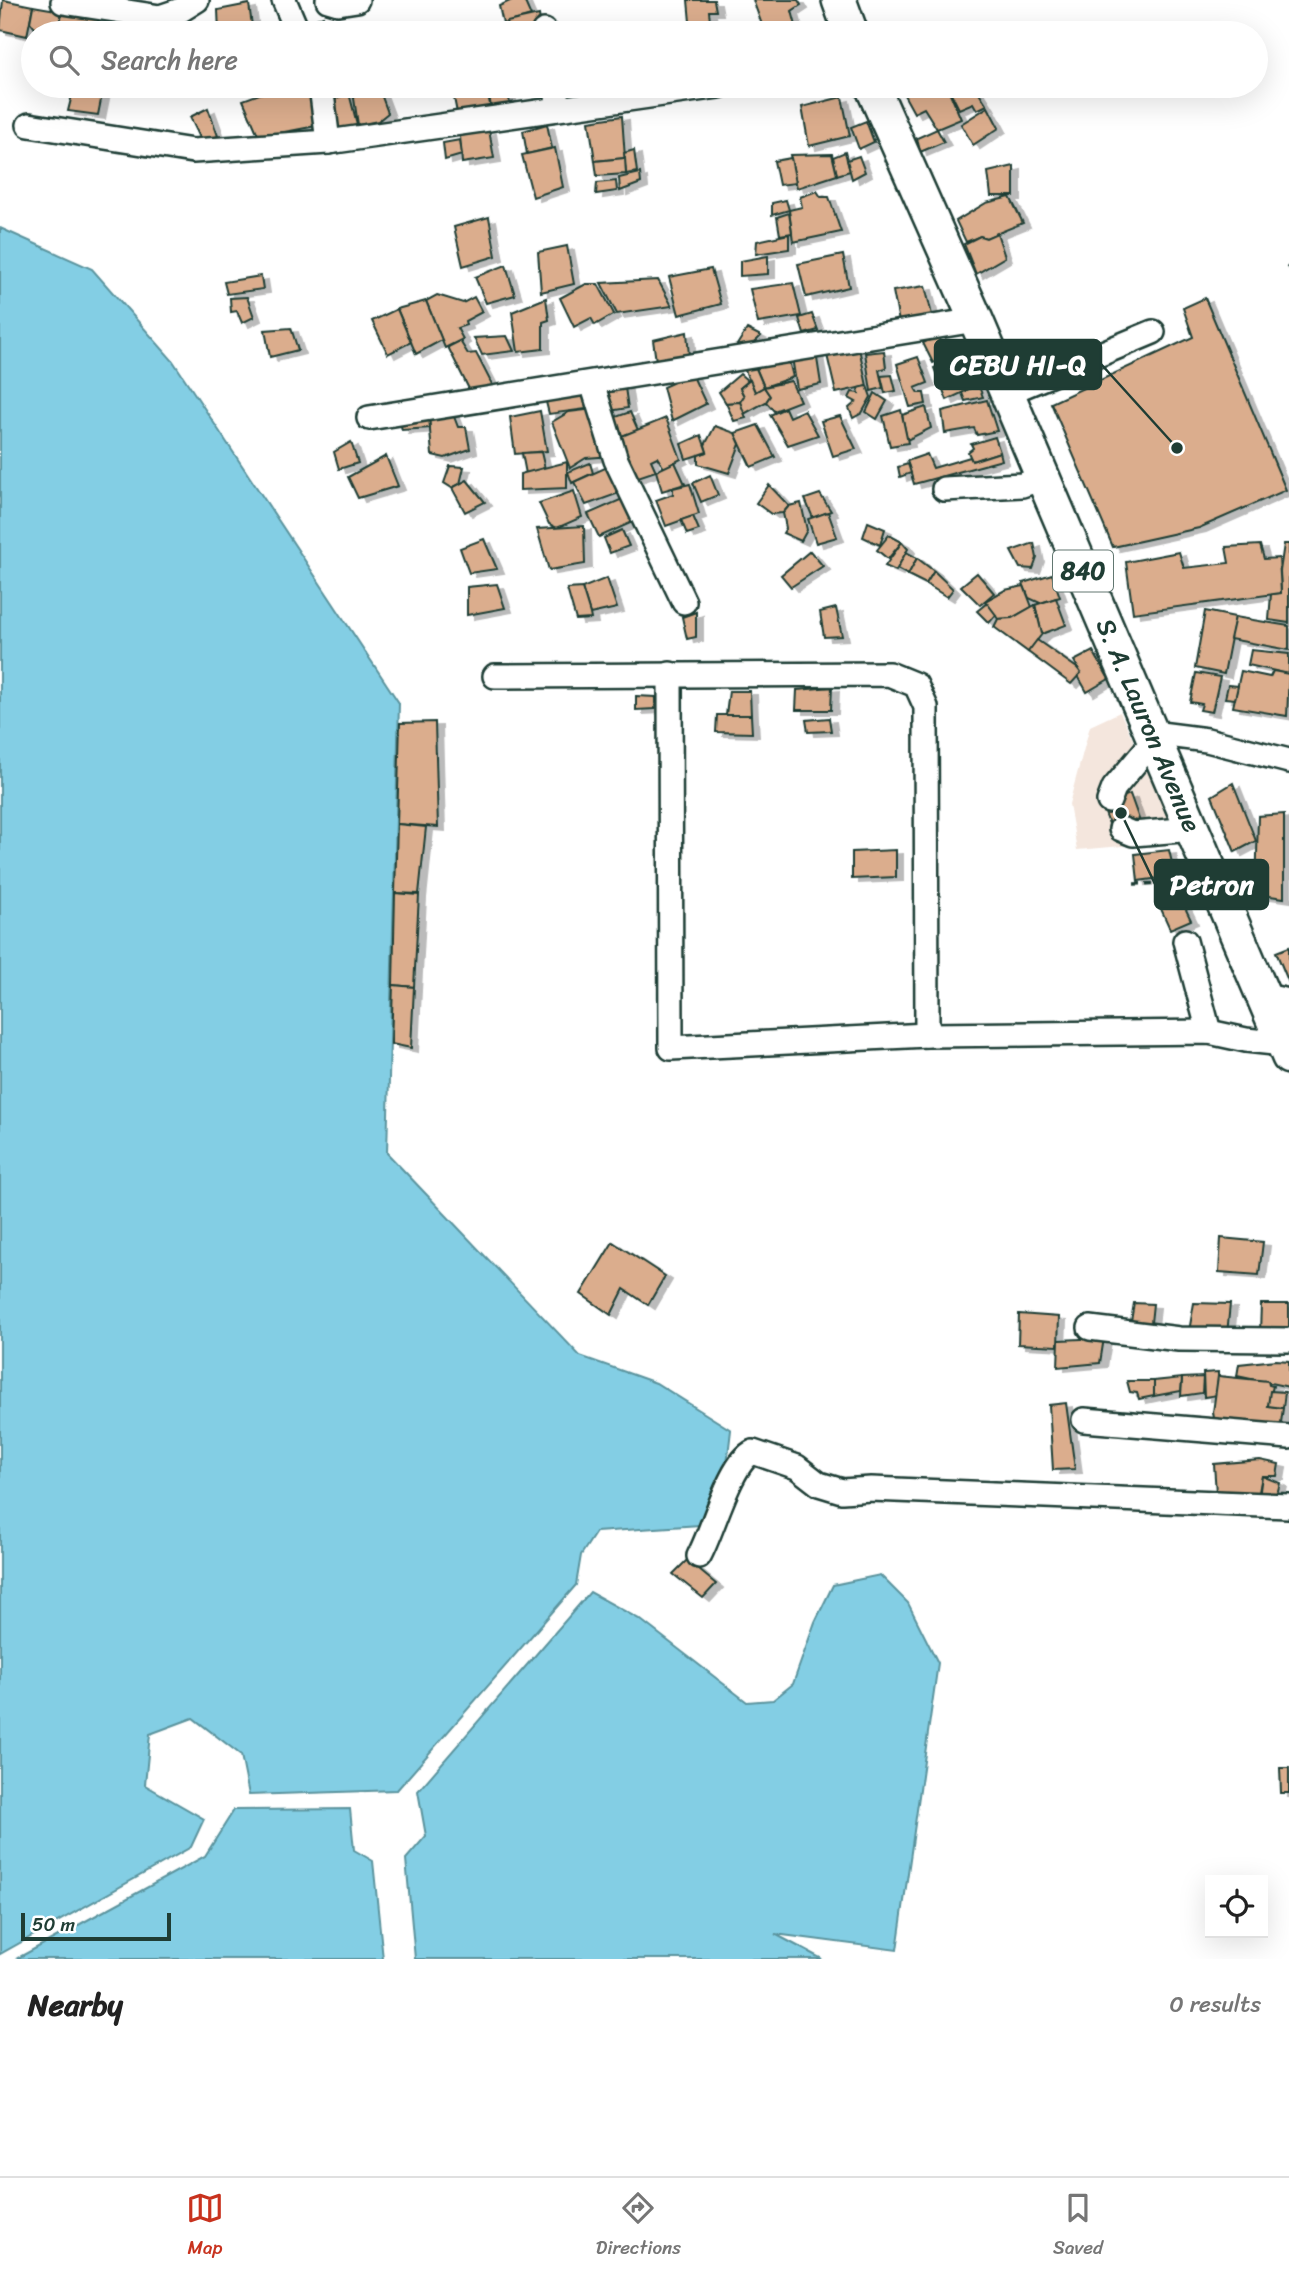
<!DOCTYPE html>
<html lang="en">
<head>
<meta charset="utf-8">
<style>
  :root { --surface:#fff; --page:#f2f2f2; --text:#222; --muted:#767676; --line:#e0e0e0; --accent:#c8321e }
  body { margin:0; font-family:Sriracha,sans-serif; background:var(--page); color:var(--text) }
  .controls { position:absolute; right:21px; bottom:21px; display:grid; overflow:hidden; border-radius:0px; box-shadow:0 7px 28px #0002 }
  .controls button { width:63px; height:63px; display:grid; place-items:center; padding:0; border:0; border-bottom:2px solid var(--line); background:var(--surface); color:var(--text); font:35px sans-serif }
  .scale { position:absolute; left:21px; bottom:18px; width:150px; box-sizing:border-box; padding-left:7px; border:4px solid #1f3d34; border-top:0; font-size:19px; line-height:24px; white-space:nowrap; color:#1f3d34; -webkit-text-stroke:5px #fff; paint-order:stroke }
  .list { margin:0; padding:0; list-style:none }
  h2 { display:flex; justify-content:space-between; align-items:center; height:91px; margin:0; padding:0 28px; font-size:30px }
  h2 small { font-size:23px; font-weight:400; color:var(--muted) }
  .icon { flex:none; width:38px; height:38px; fill:none; stroke:currentColor; stroke-width:2; stroke-linecap:round; stroke-linejoin:round }
  .map { position:relative; flex:none; width:1289px; height:1959px; overflow:hidden }
  .search { position:absolute; background:var(--surface); box-shadow:0 7px 28px #0002; left:21px; right:21px; top:21px; height:77px; display:flex; align-items:center; gap:18px; box-sizing:border-box; padding:0 24px; border-radius:38px; color:var(--muted); font-size:26px }
  .sheet { height:217px; background:var(--surface) }
  nav { display:flex; justify-content:space-around; align-items:center; box-sizing:border-box; height:98px; border-top:2px solid var(--line); background:var(--surface); font-size:19px; color:var(--muted) }
  nav a { display:grid; justify-items:center; gap:4px }
  nav .on { color:var(--accent) }
  .map>svg:first-child { display:block }
  .built { fill:#f4e6dd }
  .water { fill:#83cee4; stroke:#5b949e; stroke-width:2 }
  .building { fill:#dbad8d; stroke:#1f3d34; stroke-width:2; filter:url(#shadow) }
  .lines { fill:none; stroke-linecap:round; stroke-linejoin:round }
  .minor-casing { stroke:#1f3d34; stroke-width:28 }
  .highway-casing { stroke:#1f3d34; stroke-width:38 }
  .path { stroke:#1f3d34; stroke-width:3.5; stroke-dasharray:7 5; stroke-linecap:butt }
  .minor { stroke:#fff; stroke-width:23 }
  .highway { stroke:#fff; stroke-width:33 }
  .labels { text-anchor:middle; stroke-width:6; stroke-linejoin:round; paint-order:stroke }
  .shield { fill:#fff; stroke:#627771; stroke-width:2 }
  .shield-label { font-size:24px; font-weight:bold; fill:#1f3d34 }
  .street-label { font-size:26px; fill:#1f3d34; stroke:#fff }
  .leader { fill:none; stroke:#1f3d34; stroke-width:2.5 }
  .callout-dot { fill:#1f3d34; stroke:#fff; stroke-width:2.5 }
  .callout { fill:#1f3d34; stroke:#1f3d34; stroke-width:2.5 }
  .callout-label { font-size:28px; text-anchor:middle; font-weight:bold; fill:#fff }
</style>
</head>
<body>
<div class="map">
<svg width="1289" height="1959" viewBox="0 0 1289 1959">
  <defs>
    <filter id="shadow"><feDropShadow dx="7" dy="4" stdDeviation="0" flood-color="#0004"/></filter>
  </defs>
  <rect width="100%" height="100%" fill="#fff"/>
  <filter id="ink" filterUnits="userSpaceOnUse"><feTurbulence type="fractalNoise" baseFrequency=".0143" numOctaves="2"/><feDisplacementMap in="SourceGraphic" scale="14" xChannelSelector="R" yChannelSelector="G"/><feConvolveMatrix kernelMatrix="1 2 1 2 8 2 1 2 1" color-interpolation-filters="sRGB"/></filter>
  <g filter="url(#ink)">
    <polygon class="built" points="1120,712 1180,841 1077,850 1069,804 1090,726"/>
    <g class="water">
      <polygon points="0,228 92,269 173,361 399,703 387,1153 580,1356 656,1383 731,1430 724,1489 700,1525 596,1532 581,1555 576,1585 397,1790 249,1795 241,1755 193,1718 150,1734 145,1785 204,1819 191,1847 0,1954"/>
      <polygon points="880,1575 908,1603 938,1663 897,1950 775,1934 822,1959 415,1959 406,1859 426,1836 418,1791 590,1592 641,1620 747,1702 773,1700 793,1684 815,1622 833,1585"/>
      <polygon points="350,1809 354,1850 373,1861 383,1959 16,1959 205,1856 234,1810"/>
    </g>
    <g class="building">
      <polygon points="3,0 33,6 27,36 0,30"/>
      <polygon points="512,0 524,0 531,16 503,24 499,6"/>
      <polygon points="688,0 714,0 716,11 709,11 710,21 690,22"/>
      <polygon points="753,0 798,0 801,5 792,11 798,33 765,33"/>
      <polygon points="249,4 253,33 219,33 218,10"/>
      <polygon points="33,6 62,11 59,33 34,33 35,28 30,22"/>
      <polygon points="62,11 99,17 96,33 59,33"/>
      <polygon points="539,15 542,33 509,33 507,22"/>
      <polygon points="323,16 332,32 306,33 302,25"/>
      <polygon points="117,22 150,30 150,33 115,33"/>
      <polygon points="281,86 313,86 316,126 259,137 243,100"/>
      <polygon points="326,86 354,86 355,91 330,101"/>
      <polygon points="378,86 388,113 378,121 358,125 353,92"/>
      <polygon points="453,86 488,86 488,95 454,98"/>
      <polygon points="488,86 508,86 510,107 491,109"/>
      <polygon points="568,86 603,86 605,94 571,99"/>
      <polygon points="917,86 947,86 961,119 937,129 924,108 914,113 903,93"/>
      <polygon points="955,86 975,86 987,105 977,110 973,103 959,109 949,89"/>
      <polygon points="74,87 103,90 98,115 68,111"/>
      <polygon points="349,93 359,132 332,136 330,101"/>
      <polygon points="488,95 491,109 458,118 454,98"/>
      <polygon points="842,97 850,136 809,146 802,107"/>
      <polygon points="988,107 999,128 973,145 961,124"/>
      <polygon points="208,108 218,136 202,142 190,117"/>
      <polygon points="622,116 625,158 595,161 589,121"/>
      <polygon points="866,121 874,142 859,149 851,127"/>
      <polygon points="547,124 552,148 527,154 523,131"/>
      <polygon points="937,129 944,142 920,152 917,138"/>
      <polygon points="489,130 494,158 462,163 460,136"/>
      <polygon points="460,140 462,155 445,160 443,143"/>
      <polygon points="555,148 563,187 533,197 522,155"/>
      <polygon points="634,150 637,172 626,174 624,153"/>
      <polygon points="845,152 850,171 837,175 833,157"/>
      <polygon points="832,154 837,175 797,188 790,155"/>
      <polygon points="859,156 865,172 852,179 847,160"/>
      <polygon points="625,158 626,174 597,176 595,161"/>
      <polygon points="791,158 796,183 779,185 774,161"/>
      <polygon points="1014,166 1014,196 991,196 988,172"/>
      <polygon points="640,173 641,183 620,191 619,178"/>
      <polygon points="616,181 617,191 596,194 597,183"/>
      <polygon points="817,191 821,197 829,197 841,232 793,242 789,210 802,207 800,197"/>
      <polygon points="1010,197 1023,223 986,238 980,236 966,242 956,221 986,203"/>
      <polygon points="786,200 789,210 772,215 772,203"/>
      <polygon points="789,213 792,233 780,235 777,217"/>
      <polygon points="489,217 496,256 463,266 454,227"/>
      <polygon points="997,233 1005,257 976,274 964,244 980,236 986,238"/>
      <polygon points="789,234 789,249 756,254 757,241"/>
      <polygon points="567,246 574,284 541,292 538,252"/>
      <polygon points="843,255 849,287 806,297 798,264"/>
      <polygon points="768,256 768,274 740,276 740,261"/>
      <polygon points="506,265 515,295 486,303 475,277"/>
      <polygon points="711,269 721,304 679,315 669,277"/>
      <polygon points="261,276 263,289 227,294 224,282"/>
      <polygon points="658,280 672,306 617,314 601,283"/>
      <polygon points="793,283 801,316 758,323 750,289"/>
      <polygon points="586,284 598,284 614,314 595,325 591,318 574,327 560,298"/>
      <polygon points="925,286 932,315 899,322 893,291"/>
      <polygon points="437,295 463,303 474,297 482,312 465,321 466,325 457,328 463,339 445,348 426,301"/>
      <polygon points="247,297 254,317 242,323 237,311 231,312 230,298"/>
      <polygon points="546,298 549,320 543,322 543,349 518,352 512,312"/>
      <polygon points="1205,298 1286,490 1199,528 1113,547 1051,403 1193,337 1183,308"/>
      <polygon points="426,301 442,340 416,354 397,309"/>
      <polygon points="397,309 411,342 388,354 372,321"/>
      <polygon points="812,314 818,330 804,334 799,318"/>
      <polygon points="291,328 298,350 270,357 265,330"/>
      <polygon points="747,329 761,336 752,345 735,348"/>
      <polygon points="687,332 689,356 656,361 653,340"/>
      <polygon points="507,336 514,351 482,355 474,338"/>
      <polygon points="938,336 948,357 933,363 923,343"/>
      <polygon points="460,341 468,354 476,353 495,390 472,395 448,347"/>
      <polygon points="859,348 867,386 836,393 827,355"/>
      <polygon points="884,351 886,368 879,370 883,388 871,391 865,353"/>
      <polygon points="816,352 821,384 797,389 792,357"/>
      <polygon points="787,353 793,377 764,387 753,361"/>
      <polygon points="918,357 928,383 915,388 918,393 924,393 926,404 910,407 897,364"/>
      <polygon points="954,359 966,391 947,400 934,368"/>
      <polygon points="755,366 764,387 755,392 745,371"/>
      <polygon points="692,374 706,404 672,421 663,387"/>
      <polygon points="740,374 748,381 740,388 744,396 740,402 726,403 719,392"/>
      <polygon points="892,375 896,391 885,393 881,376"/>
      <polygon points="750,380 755,392 764,387 770,396 766,402 744,414 740,402 744,396 740,388"/>
      <polygon points="624,381 628,408 603,412 599,384"/>
      <polygon points="791,381 800,401 774,411 766,402 770,396 764,387"/>
      <polygon points="978,384 983,397 965,401 962,393"/>
      <polygon points="581,386 586,409 549,414 544,394"/>
      <polygon points="867,386 871,397 862,413 853,418 849,408 856,402 849,398 852,392 859,393 858,388"/>
      <polygon points="875,393 887,401 877,419 866,412"/>
      <polygon points="987,400 997,431 977,435 974,428 945,433 942,411"/>
      <polygon points="740,402 746,418 734,421 726,403"/>
      <polygon points="926,407 931,428 907,440 902,415"/>
      <polygon points="785,408 789,417 804,410 818,435 788,445 770,415"/>
      <polygon points="594,409 612,456 586,458 570,468 552,422 569,412"/>
      <polygon points="901,410 908,443 890,446 883,416"/>
      <polygon points="540,411 547,451 515,454 510,417"/>
      <polygon points="630,412 638,430 619,437 613,418"/>
      <polygon points="453,414 458,427 466,427 470,449 445,458 432,455 429,418"/>
      <polygon points="840,416 856,449 833,456 821,421"/>
      <polygon points="429,418 430,428 402,430 399,419"/>
      <polygon points="666,418 681,459 664,468 657,457 651,460 656,471 632,479 617,438"/>
      <polygon points="758,425 775,457 751,467 735,433"/>
      <polygon points="715,426 735,433 740,444 729,473 698,464 698,455 707,452 705,445"/>
      <polygon points="701,435 707,452 686,459 681,444"/>
      <polygon points="995,437 1000,452 972,461 968,452 973,448 971,444"/>
      <polygon points="351,442 358,463 339,469 334,452"/>
      <polygon points="541,452 545,469 526,474 522,453"/>
      <polygon points="1000,452 1002,460 914,484 907,461 927,454 933,468 970,457 972,461"/>
      <polygon points="386,456 398,486 358,498 348,477"/>
      <polygon points="567,462 567,488 520,490 520,474"/>
      <polygon points="675,462 685,484 662,491 656,471"/>
      <polygon points="590,463 593,473 572,483 568,472"/>
      <polygon points="616,463 625,491 586,505 574,482"/>
      <polygon points="908,464 911,473 900,477 898,467"/>
      <polygon points="450,466 464,467 460,484 452,488 444,483"/>
      <polygon points="710,475 718,495 701,502 693,483"/>
      <polygon points="467,480 485,502 465,512 452,488"/>
      <polygon points="690,484 699,514 666,526 656,500 673,494 673,488"/>
      <polygon points="769,485 789,506 783,513 771,514 756,503"/>
      <polygon points="574,491 582,517 557,528 549,524 539,503"/>
      <polygon points="820,494 831,511 813,518 805,499"/>
      <polygon points="627,497 635,521 599,537 588,514"/>
      <polygon points="801,503 807,530 801,541 783,533 786,528 783,513 789,506"/>
      <polygon points="828,512 837,537 816,543 808,519"/>
      <polygon points="693,516 699,530 687,534 681,520"/>
      <polygon points="868,522 885,529 880,545 863,537"/>
      <polygon points="584,526 585,564 549,570 537,529"/>
      <polygon points="622,530 629,546 610,553 604,538"/>
      <polygon points="889,535 902,542 888,559 877,550"/>
      <polygon points="484,539 497,569 469,573 460,548"/>
      <polygon points="902,542 908,549 896,571 885,566"/>
      <polygon points="1034,543 1037,558 1033,569 1020,568 1011,551"/>
      <polygon points="1284,544 1289,544 1289,623 1269,620 1271,594 1281,593 1280,571"/>
      <polygon points="1260,545 1264,559 1279,558 1281,593 1133,613 1126,562 1179,552 1184,568 1229,563 1226,547"/>
      <polygon points="810,551 823,566 791,587 781,575"/>
      <polygon points="906,552 917,558 908,575 897,569"/>
      <polygon points="917,558 934,571 926,584 908,575"/>
      <polygon points="934,571 953,589 947,597 926,584"/>
      <polygon points="977,573 994,593 980,605 961,586"/>
      <polygon points="1052,574 1060,597 1040,603 1029,598 1023,583"/>
      <polygon points="607,578 617,608 590,614 582,588"/>
      <polygon points="497,584 505,608 467,615 467,587"/>
      <polygon points="1024,586 1032,607 1012,618 998,619 985,601 1005,590"/>
      <polygon points="582,588 590,614 591,619 576,620 567,589"/>
      <polygon points="1056,598 1066,625 1042,634 1035,605"/>
      <polygon points="987,603 996,615 989,623 977,611"/>
      <polygon points="1035,605 1042,634 1028,652 994,627 998,619 1012,618"/>
      <polygon points="836,608 842,636 824,637 820,612"/>
      <polygon points="1205,611 1235,617 1224,674 1195,668"/>
      <polygon points="696,612 696,637 687,639 682,617"/>
      <polygon points="1235,617 1289,626 1289,650 1230,639"/>
      <polygon points="1037,640 1077,668 1081,673 1071,684 1028,652"/>
      <polygon points="1251,650 1289,654 1289,674 1248,665"/>
      <polygon points="1093,651 1109,679 1087,692 1078,676 1081,673 1074,661"/>
      <polygon points="1241,671 1270,677 1273,671 1289,674 1287,716 1233,707"/>
      <polygon points="1196,673 1220,677 1212,712 1200,710 1202,704 1190,702"/>
      <polygon points="1228,685 1238,686 1235,699 1225,698"/>
      <polygon points="832,687 831,710 796,710 797,690"/>
      <polygon points="729,691 750,691 751,715 726,715"/>
      <polygon points="636,696 656,697 655,709 636,710"/>
      <polygon points="717,715 751,715 752,733 716,732"/>
      <polygon points="829,718 831,731 808,732 806,720"/>
      <polygon points="435,722 438,827 397,824 400,723"/>
      <polygon points="1233,783 1256,841 1235,852 1212,796"/>
      <polygon points="1130,794 1140,822 1112,832 1102,805"/>
      <polygon points="1284,814 1284,898 1256,894 1258,816"/>
      <polygon points="397,824 426,827 419,894 395,893"/>
      <polygon points="896,850 896,877 852,879 852,852"/>
      <polygon points="1169,850 1175,876 1138,881 1135,854"/>
      <polygon points="1177,891 1191,920 1170,929 1157,900"/>
      <polygon points="395,893 419,895 414,987 393,985"/>
      <polygon points="1289,947 1289,983 1276,952"/>
      <polygon points="393,985 414,987 411,1048 391,1044"/>
      <polygon points="1221,1238 1263,1242 1259,1275 1219,1272"/>
      <polygon points="613,1242 665,1276 648,1305 624,1289 611,1315 581,1294"/>
      <polygon points="1134,1303 1153,1304 1150,1332 1136,1332 1138,1321 1131,1321"/>
      <polygon points="1194,1303 1230,1304 1227,1334 1188,1337"/>
      <polygon points="1261,1304 1289,1304 1289,1334 1260,1332"/>
      <polygon points="1019,1314 1059,1317 1058,1346 1018,1344"/>
      <polygon points="1104,1338 1100,1363 1058,1367 1059,1340"/>
      <polygon points="1276,1360 1289,1361 1289,1387 1237,1376 1239,1364"/>
      <polygon points="1218,1372 1218,1395 1204,1397 1203,1373"/>
      <polygon points="1218,1376 1268,1381 1269,1385 1273,1386 1268,1406 1283,1408 1280,1430 1215,1425 1213,1412"/>
      <polygon points="1203,1377 1202,1393 1181,1396 1182,1378"/>
      <polygon points="1182,1378 1181,1391 1154,1396 1154,1381"/>
      <polygon points="1127,1381 1154,1381 1154,1396 1139,1399 1137,1393 1130,1392"/>
      <polygon points="1270,1391 1285,1392 1283,1408 1268,1406"/>
      <polygon points="1066,1403 1075,1469 1053,1470 1049,1405"/>
      <polygon points="1260,1460 1279,1464 1277,1476 1262,1476 1259,1492 1216,1493 1214,1464"/>
      <polygon points="1262,1476 1280,1483 1276,1498 1259,1497"/>
      <polygon points="687,1560 716,1584 703,1598 673,1574"/>
      <polygon points="1280,1768 1289,1768 1289,1793 1281,1793"/>
    </g>
    <g class="lines">
      <defs>
        <g id="minor">
          <polyline points="284,0 298,33"/>
          <polyline points="328,0 338,3 357,0"/>
          <polyline points="63,2 160,17 181,10 197,0"/>
          <polyline points="544,31 544,33"/>
          <polyline points="321,86 328,142"/>
          <polyline points="555,86 559,106"/>
          <polyline points="29,125 193,151 328,142 719,86"/>
          <polyline points="592,383 616,460 684,602"/>
          <polyline points="1007,393 1153,332"/>
          <polyline points="369,418 976,320"/>
          <polyline points="944,489 1022,485 1043,478"/>
          <polyline points="670,674 671,1048 927,1035 1209,1032 1246,1040 1283,1044"/>
          <polyline points="495,676 889,674 916,685 926,707 927,1035"/>
          <polyline points="1152,733 1207,740 1289,761"/>
          <polyline points="1109,801 1114,788 1155,739"/>
          <polyline points="1121,829 1133,834 1193,829"/>
          <polyline points="1185,941 1209,1032"/>
          <polyline points="1265,996 1289,1001"/>
          <polyline points="1090,1328 1179,1339 1289,1340"/>
          <polyline points="1084,1420 1289,1437"/>
          <path d="M699,1556C713,1531 730,1463 753,1452L797,1467L819,1484L842,1491L871,1489L1289,1506"/>
        </g>
        <g id="highway">
          <polyline points="839,0 851,33"/>
          <polyline points="872,86 976,320 1289,1057"/>
        </g>
      </defs>
      <use href="#minor" class="minor-casing"/>
      <use href="#highway" class="highway-casing"/>
      <g class="path">
        <polyline points="1287,266 1289,268"/>
        <polyline points="1134,884 1172,883 1184,879"/>
      </g>
      <use href="#minor" class="minor"/>
      <use href="#highway" class="highway"/>
    </g>
  </g>
  <g class="labels">
    <rect class="shield" x="1053" y="550.5" width="60" height="41" rx="5"/>
    <g class="shield-label">
      <text x="1083" y="579">840</text>
    </g>
    <g class="street-label">
      <text transform="translate(1149 725) rotate(67)" y="9">S. A. Lauron Avenue</text>
    </g>
  </g>
  <path class="leader" d="M1177 448L1101 364M1121 813L1155 884"/>
  <g class="callout-dot">
    <circle cx="1177" cy="448" r="7"/>
    <circle cx="1121" cy="813" r="7"/>
  </g>
  <g class="callout">
    <rect x="935" y="340" width="166" height="49" rx="7"/>
    <rect x="1155" y="860" width="113" height="49" rx="7"/>
  </g>
  <g class="callout-label">
    <text x="1018" y="374">CEBU HI-Q</text>
    <text x="1212" y="894">Petron</text>
  </g>
</svg>
<div class="controls">
<button><svg class="icon" aria-label="locate" viewBox="0 0 24 24"><circle cx="12" cy="12" r="6"/><path d="M12 2v4M12 18v4M2 12h4M18 12h4"/></svg></button>
</div>
<div class="scale">50 m</div>
<div class="search"><svg class="icon" aria-label="search" viewBox="0 0 24 24"><circle cx="10" cy="10" r="6"/><path d="M15 15l6 6"/></svg>Search here</div>
</div>
<section class="sheet">
<h2>Nearby<small>0 results</small></h2>
<ul class="list">
</ul>
</section>
<nav>
<a class="on"><svg class="icon" aria-label="map" viewBox="0 0 24 24"><path d="M3 6l6-2 6 2 6-2v14l-6 2-6-2-6 2zM9 4v14M15 6v14"/></svg>Map</a>
<a><svg class="icon" aria-label="directions" viewBox="0 0 24 24"><path d="M12 3l9 9-9 9-9-9zM9 14v-3h6M13 9l2 2-2 2"/></svg>Directions</a>
<a><svg class="icon" aria-label="saved" viewBox="0 0 24 24"><path d="M7 4h10v16l-5-4-5 4z"/></svg>Saved</a>
</nav>
</body>
</html>
